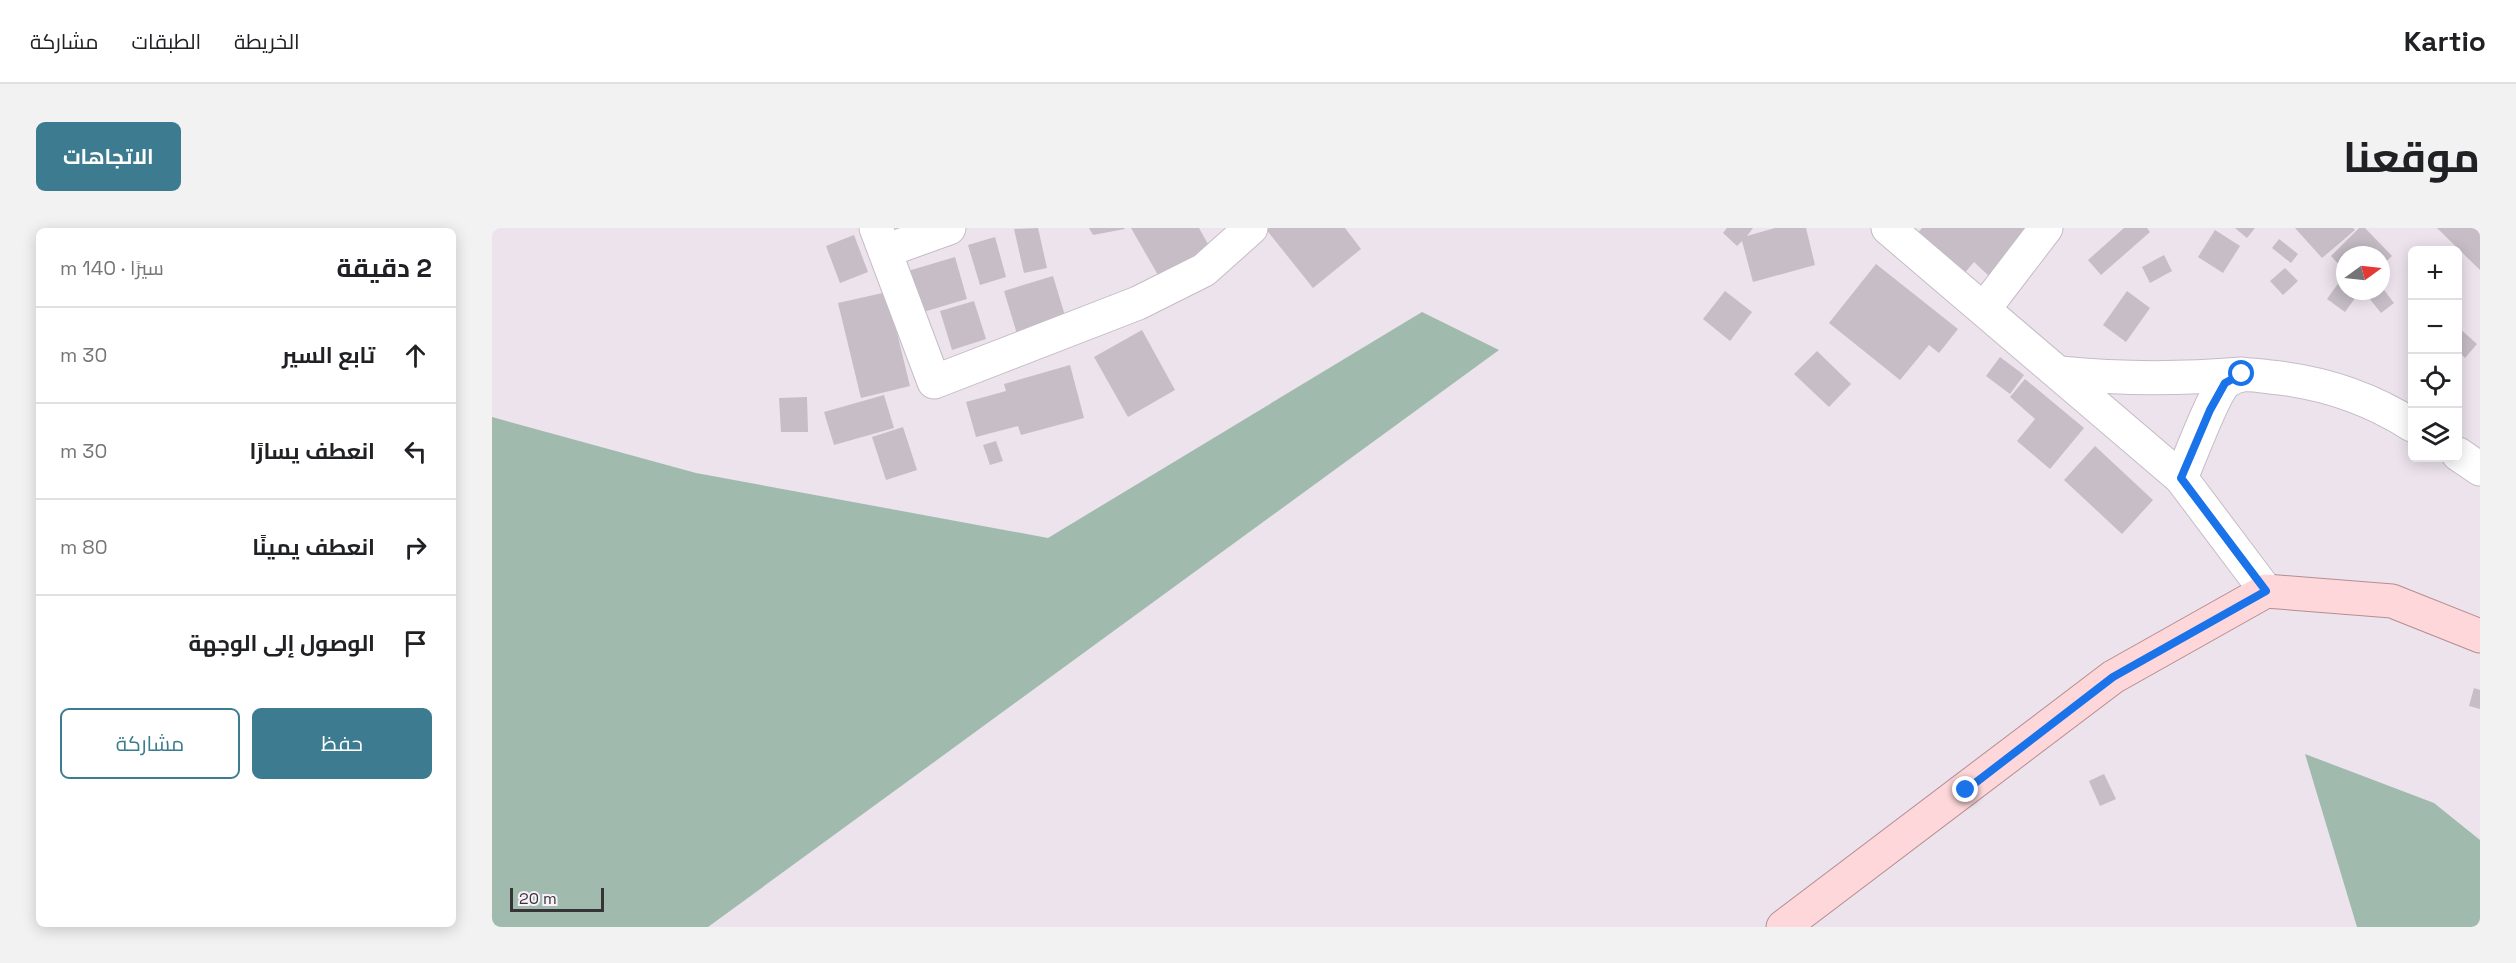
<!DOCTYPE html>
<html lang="ar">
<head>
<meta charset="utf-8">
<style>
  :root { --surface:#fff; --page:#f2f2f2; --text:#202124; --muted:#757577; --line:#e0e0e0; --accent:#3c7b90 }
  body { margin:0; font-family:"Space Grotesk",Cairo,sans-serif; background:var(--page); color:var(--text); direction:rtl }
  .controls { position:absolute; right:18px; top:18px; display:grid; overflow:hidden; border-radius:9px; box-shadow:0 3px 15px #0003 }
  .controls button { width:54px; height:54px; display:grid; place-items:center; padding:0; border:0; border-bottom:2px solid var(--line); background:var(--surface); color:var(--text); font:30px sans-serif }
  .compass { position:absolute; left:1844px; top:18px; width:54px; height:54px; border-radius:50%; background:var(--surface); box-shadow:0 3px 15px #0003; rotate:75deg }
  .scale { position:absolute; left:18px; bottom:15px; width:94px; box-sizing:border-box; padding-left:6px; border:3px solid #373438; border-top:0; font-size:16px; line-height:21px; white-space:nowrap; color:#373438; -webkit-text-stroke:4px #f9f1fa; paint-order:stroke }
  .stop { position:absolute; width:18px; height:18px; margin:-14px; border:4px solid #1a73e8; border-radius:50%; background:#fff }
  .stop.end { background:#1a73e8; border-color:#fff; box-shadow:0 2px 6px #0008 }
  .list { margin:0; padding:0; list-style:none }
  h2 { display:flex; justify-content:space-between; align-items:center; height:78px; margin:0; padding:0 24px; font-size:26px }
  h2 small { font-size:20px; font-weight:400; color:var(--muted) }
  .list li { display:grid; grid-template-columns:39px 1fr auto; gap:18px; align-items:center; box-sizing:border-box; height:96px; padding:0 24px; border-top:2px solid var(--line) }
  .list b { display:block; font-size:22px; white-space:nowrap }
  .list em { font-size:20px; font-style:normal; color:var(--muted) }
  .actions { display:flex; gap:12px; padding:18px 24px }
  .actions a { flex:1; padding:14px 0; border:2px solid var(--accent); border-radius:9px; text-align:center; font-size:21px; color:var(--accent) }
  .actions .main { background:var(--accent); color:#fff }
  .icon { flex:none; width:33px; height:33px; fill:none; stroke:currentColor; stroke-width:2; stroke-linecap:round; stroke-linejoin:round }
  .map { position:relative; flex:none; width:1988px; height:699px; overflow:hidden; direction:ltr; border-radius:9px }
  header { display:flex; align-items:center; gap:36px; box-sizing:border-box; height:84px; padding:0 30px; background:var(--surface); border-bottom:2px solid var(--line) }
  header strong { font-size:28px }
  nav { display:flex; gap:33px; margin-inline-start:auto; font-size:21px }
  .intro { display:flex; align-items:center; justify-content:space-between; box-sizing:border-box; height:144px; padding:0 36px }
  h1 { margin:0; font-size:42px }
  .button { padding:15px 27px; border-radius:9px; background:var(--accent); color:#fff; font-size:21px; font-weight:700 }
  main { display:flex; gap:36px; padding:0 36px }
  aside { flex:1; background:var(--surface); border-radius:9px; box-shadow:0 3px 15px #0003 }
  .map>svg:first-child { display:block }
  .green { fill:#a0bbae }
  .building { fill:#c6bdc6 }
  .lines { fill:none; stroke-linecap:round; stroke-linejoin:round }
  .minor-casing { stroke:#c5bcc5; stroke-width:35 }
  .major-casing { stroke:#b68d90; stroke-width:35 }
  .minor { stroke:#fff; stroke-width:33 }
  .major { stroke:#fdd7d9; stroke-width:33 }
  .route { stroke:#1a73e8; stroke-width:8 }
</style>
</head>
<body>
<header>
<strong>Kartio</strong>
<nav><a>الخريطة</a><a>الطبقات</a><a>مشاركة</a></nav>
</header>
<div class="intro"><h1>موقعنا</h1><a class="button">الاتجاهات</a></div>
<main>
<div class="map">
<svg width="1988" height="699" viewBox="0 0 1988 699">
  <rect width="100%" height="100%" fill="#ece3ec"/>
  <g class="green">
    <polygon points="930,84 1007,122 216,699 0,699 0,189 204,245 556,310"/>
    <polygon points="1813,526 1942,575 1988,612 1988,699 1865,699"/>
  </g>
  <g class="building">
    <polygon points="546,0 555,40 532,45 522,1"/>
    <polygon points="597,0 632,0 633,1 601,7"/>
    <polygon points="639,0 707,0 725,32 674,61"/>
    <polygon points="773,0 853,0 869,21 821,60"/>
    <polygon points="1235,0 1261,0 1255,8 1283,0 1314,0 1323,37 1261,54 1250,13 1245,18 1231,5"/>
    <polygon points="1430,0 1542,0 1498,49 1482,34 1471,47 1425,6"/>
    <polygon points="1632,0 1655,0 1658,4 1609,47 1596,32"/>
    <polygon points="1743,0 1763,0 1755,10"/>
    <polygon points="1803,0 1861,0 1863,2 1830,30"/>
    <polygon points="1867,0 1873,0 1900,28 1889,38 1889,27 1853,27 1853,43 1839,28"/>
    <polygon points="1945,0 1985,0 1988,3 1988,42"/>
    <polygon points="1723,2 1748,18 1731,45 1706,29"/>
    <polygon points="362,7 376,44 348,55 334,18"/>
    <polygon points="503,9 514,49 488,57 476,17"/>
    <polygon points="1787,11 1806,26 1799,35 1780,20"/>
    <polygon points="1672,27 1680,43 1658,55 1650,39"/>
    <polygon points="463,29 475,71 428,85 416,43"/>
    <polygon points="1384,36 1466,101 1447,125 1437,117 1408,152 1337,95"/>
    <polygon points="1793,40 1806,53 1791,67 1778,53"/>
    <polygon points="561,48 574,91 525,106 512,63"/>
    <polygon points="1848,53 1853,56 1853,63 1862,63 1866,66 1853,84 1835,71"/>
    <polygon points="1889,58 1902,75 1889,85 1877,70 1889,63"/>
    <polygon points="1233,63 1260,84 1238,113 1211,91"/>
    <polygon points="1635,63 1658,80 1634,114 1611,97"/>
    <polygon points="395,64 418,158 369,170 346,75"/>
    <polygon points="482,73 494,111 460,122 448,83"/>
    <polygon points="1966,99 1985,116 1973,130 1966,123"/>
    <polygon points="650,102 683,162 636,189 602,129"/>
    <polygon points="1325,123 1359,156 1337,179 1302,146"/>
    <polygon points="1508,129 1532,147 1518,166 1494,148"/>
    <polygon points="578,137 592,190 529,207 526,198 484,209 474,174 514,163 512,156"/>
    <polygon points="1533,151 1592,200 1558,241 1525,213 1543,191 1518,169"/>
    <polygon points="392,167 402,200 342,217 332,184"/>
    <polygon points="315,169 316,204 289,204 287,170"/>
    <polygon points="411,199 425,242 394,252 380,209"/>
    <polygon points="504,213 511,233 498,237 491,217"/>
    <polygon points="1603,218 1661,272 1630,306 1572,252"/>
    <polygon points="1982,460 1988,462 1988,481 1977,478"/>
    <polygon points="1612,546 1624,571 1608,578 1597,553"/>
  </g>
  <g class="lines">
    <defs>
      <g id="minor">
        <polyline points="384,0 442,154 646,75 712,42 759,0"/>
        <polyline points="1396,0 1689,250 1774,363"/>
        <polyline points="393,23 457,0"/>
        <polyline points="1492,81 1554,0"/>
        <path d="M1568,145C1628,151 1689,151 1750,146"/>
        <polyline points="1966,226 1988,241"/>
        <path d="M1689,250C1697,232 1722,164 1734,154C1748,143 1762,147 1778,149C1831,154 1876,169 1920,197"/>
      </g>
      <polyline id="major" points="1291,699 1621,449 1774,363 1900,373 1988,408"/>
    </defs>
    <use href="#minor" class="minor-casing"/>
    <use href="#major" class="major-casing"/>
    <use href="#minor" class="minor"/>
    <use href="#major" class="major"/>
  </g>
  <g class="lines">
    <polyline class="route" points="1474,562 1621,449 1774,363 1689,250 1718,182 1733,155 1750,146"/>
  </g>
</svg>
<div class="controls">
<button>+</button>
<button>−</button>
<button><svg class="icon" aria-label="locate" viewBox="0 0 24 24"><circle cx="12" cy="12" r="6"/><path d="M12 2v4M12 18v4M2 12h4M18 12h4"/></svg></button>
<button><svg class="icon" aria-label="layers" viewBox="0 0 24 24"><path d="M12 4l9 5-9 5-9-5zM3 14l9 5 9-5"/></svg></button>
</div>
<svg class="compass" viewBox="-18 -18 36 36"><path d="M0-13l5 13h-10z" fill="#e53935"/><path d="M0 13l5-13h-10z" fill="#757577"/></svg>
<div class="scale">20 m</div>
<div class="stop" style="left:1750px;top:146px"></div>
<div class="stop end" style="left:1474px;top:562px"></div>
</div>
<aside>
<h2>2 دقيقة<small>سيرًا · 140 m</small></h2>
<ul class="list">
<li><svg class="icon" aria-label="ahead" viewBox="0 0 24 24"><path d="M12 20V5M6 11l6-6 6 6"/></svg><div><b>تابع السير</b></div><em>30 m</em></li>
<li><svg class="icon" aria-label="left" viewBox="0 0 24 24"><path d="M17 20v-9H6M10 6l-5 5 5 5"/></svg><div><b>انعطف يسارًا</b></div><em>30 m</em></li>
<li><svg class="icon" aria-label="right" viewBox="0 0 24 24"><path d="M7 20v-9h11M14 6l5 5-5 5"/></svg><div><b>انعطف يمينًا</b></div><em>80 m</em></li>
<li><svg class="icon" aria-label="arrive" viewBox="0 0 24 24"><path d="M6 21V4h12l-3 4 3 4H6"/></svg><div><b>الوصول إلى الوجهة</b></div></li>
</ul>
<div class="actions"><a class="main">حفظ</a><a>مشاركة</a></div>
</aside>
</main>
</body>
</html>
